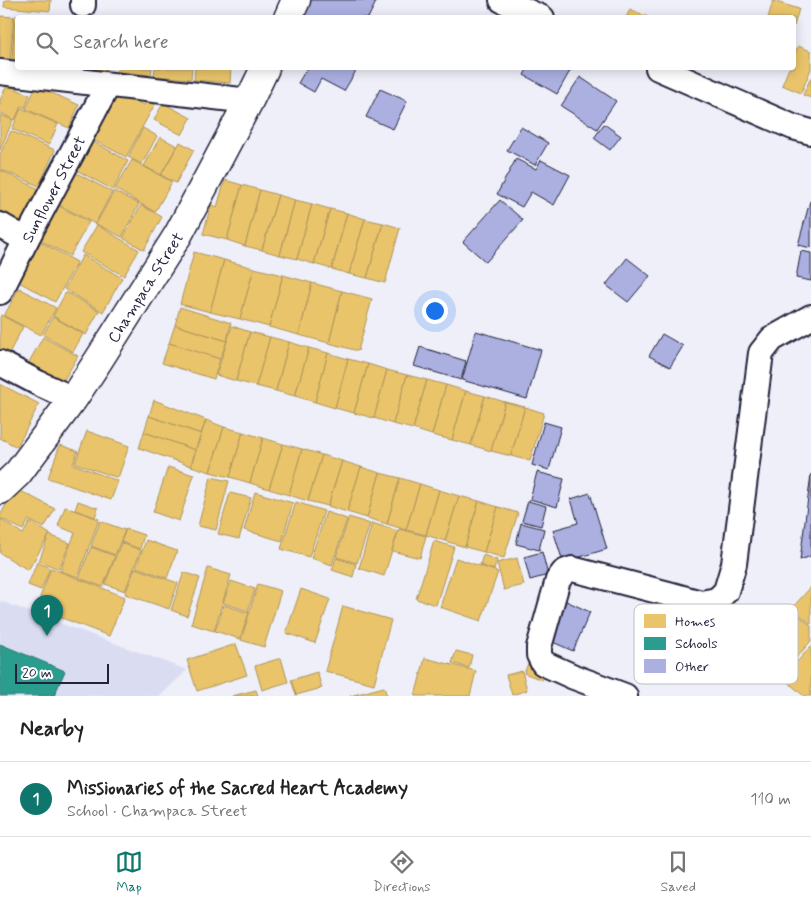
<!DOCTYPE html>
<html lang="en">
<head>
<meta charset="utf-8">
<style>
  :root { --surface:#fff; --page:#f2f2f2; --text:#222; --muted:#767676; --line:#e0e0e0; --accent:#0f766e }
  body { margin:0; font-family:Mynerve,sans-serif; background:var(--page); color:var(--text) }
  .scale { position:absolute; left:15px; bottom:12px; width:94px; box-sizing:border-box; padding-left:5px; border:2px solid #22223b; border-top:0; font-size:14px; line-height:18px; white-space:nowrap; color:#22223b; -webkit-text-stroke:4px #fff; paint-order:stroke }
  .you { position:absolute; left:434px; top:310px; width:18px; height:18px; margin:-12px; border:4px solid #fff; border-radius:50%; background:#1a73e8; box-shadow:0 0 0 8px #1a73e833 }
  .badge { display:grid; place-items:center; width:32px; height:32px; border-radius:50%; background:var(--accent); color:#fff; font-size:16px; font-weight:700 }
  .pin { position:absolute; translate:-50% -41px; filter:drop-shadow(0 1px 2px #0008) }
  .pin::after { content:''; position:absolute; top:26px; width:18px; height:15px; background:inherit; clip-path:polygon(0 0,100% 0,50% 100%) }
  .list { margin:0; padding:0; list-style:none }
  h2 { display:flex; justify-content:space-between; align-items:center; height:65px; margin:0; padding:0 20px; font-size:21px }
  h2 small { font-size:16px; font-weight:400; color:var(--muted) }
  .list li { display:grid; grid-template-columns:32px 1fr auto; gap:15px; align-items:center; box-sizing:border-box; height:75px; padding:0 20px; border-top:1px solid var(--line) }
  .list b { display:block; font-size:19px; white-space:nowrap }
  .list p { margin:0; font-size:16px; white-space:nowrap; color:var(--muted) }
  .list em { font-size:16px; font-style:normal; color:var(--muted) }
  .icon { flex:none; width:28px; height:28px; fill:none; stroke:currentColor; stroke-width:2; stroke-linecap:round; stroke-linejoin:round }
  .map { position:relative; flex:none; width:811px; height:696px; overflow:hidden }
  .search { position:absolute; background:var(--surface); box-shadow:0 2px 12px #0003; left:15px; right:15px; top:15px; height:55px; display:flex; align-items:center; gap:12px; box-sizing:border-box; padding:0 18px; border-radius:5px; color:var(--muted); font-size:19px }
  .sheet { height:140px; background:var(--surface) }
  nav { display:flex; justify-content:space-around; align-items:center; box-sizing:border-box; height:70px; border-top:1px solid var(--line); background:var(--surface); font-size:14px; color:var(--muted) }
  nav a { display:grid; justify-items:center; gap:2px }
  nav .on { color:var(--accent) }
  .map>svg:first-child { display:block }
  .built { fill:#dadcf2 }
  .homes { fill:#e9c46a; stroke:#ad935c }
  .schools { fill:#2a9d8f; stroke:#287876 }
  .building { fill:#abb0e1; stroke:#22223b }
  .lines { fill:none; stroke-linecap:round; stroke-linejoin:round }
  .street-casing { stroke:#22223b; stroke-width:28 }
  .secondary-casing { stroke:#22223b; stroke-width:31 }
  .street { stroke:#fff; stroke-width:24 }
  .secondary { stroke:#fff; stroke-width:28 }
  .labels { text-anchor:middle; stroke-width:5; stroke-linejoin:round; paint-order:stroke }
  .street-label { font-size:16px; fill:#22223b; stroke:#fff }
  .key { fill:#fff; stroke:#bdbdc4; stroke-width:1 }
  .key-label { font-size:14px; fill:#22223b }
</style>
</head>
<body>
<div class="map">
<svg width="811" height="696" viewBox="0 0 811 696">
  <rect width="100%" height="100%" fill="#eeeff9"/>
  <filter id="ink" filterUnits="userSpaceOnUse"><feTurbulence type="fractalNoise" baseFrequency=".02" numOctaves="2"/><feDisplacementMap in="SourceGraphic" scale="10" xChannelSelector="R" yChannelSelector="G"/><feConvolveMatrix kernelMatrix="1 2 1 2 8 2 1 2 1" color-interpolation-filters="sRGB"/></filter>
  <g filter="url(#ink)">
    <polygon class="built" points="0,601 187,670 160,696 0,696"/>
    <g class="homes">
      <polygon points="5,0 51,0 50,11 4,7"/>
      <polygon points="773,1 799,9 794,26 794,18 768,18"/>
      <polygon points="630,9 650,18 626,18"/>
      <polygon points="0,16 14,17 10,62 0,61"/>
      <polygon points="15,16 28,18 18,18 18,60 12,60"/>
      <polygon points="798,46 811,51 811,69 801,93 782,85 789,68 794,68 794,56"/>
      <polygon points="84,68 107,68 107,73 83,71"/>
      <polygon points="118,68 152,68 151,75 117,72"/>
      <polygon points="155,68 192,68 191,79 154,76"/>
      <polygon points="195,68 231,68 230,83 194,80"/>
      <polygon points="811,77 811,98 803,95"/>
      <polygon points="7,85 30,95 25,108 21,106 15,120 0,113 0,100"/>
      <polygon points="36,86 79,105 69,128 26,109"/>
      <polygon points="118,92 144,105 147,100 155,104 126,157 92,139"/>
      <polygon points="163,103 191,118 182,135 154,120"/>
      <polygon points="21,108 58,124 49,145 12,129"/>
      <polygon points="0,115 13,120 0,150"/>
      <polygon points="143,128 157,136 142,164 128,157"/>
      <polygon points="11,131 55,150 39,186 0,169 0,154"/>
      <polygon points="160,137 177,146 161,175 144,166"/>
      <polygon points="87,138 128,161 113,190 71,167"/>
      <polygon points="180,142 194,150 176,183 161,175"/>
      <polygon points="132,160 172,182 155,212 115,189"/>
      <polygon points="0,170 43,191 21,233 0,223"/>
      <polygon points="71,170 112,192 95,224 54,202"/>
      <polygon points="225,180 242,185 227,240 203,234 211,205 217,207"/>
      <polygon points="242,185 260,190 245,246 227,240"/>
      <polygon points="260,190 278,195 262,250 245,246"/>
      <polygon points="114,191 139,204 122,237 96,224"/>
      <polygon points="278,195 295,200 280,255 262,250"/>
      <polygon points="295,200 312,204 297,259 280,255"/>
      <polygon points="55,204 89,222 70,256 36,238"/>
      <polygon points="312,204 330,209 314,264 297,259"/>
      <polygon points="141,205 162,217 144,250 123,238"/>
      <polygon points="330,209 347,213 332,269 314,264"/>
      <polygon points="347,213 365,219 349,274 332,269"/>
      <polygon points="365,219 383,223 367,278 349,274"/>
      <polygon points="383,223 400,228 385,283 367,278"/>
      <polygon points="97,225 139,250 124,276 81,252"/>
      <polygon points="39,241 77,262 55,302 17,281"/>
      <polygon points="194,252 224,260 210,312 180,304"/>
      <polygon points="83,255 122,278 103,312 64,289"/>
      <polygon points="224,260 254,268 240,319 210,312"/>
      <polygon points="254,268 283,275 269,327 240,319"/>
      <polygon points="283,275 312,283 299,335 269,327"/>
      <polygon points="312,283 342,291 329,343 299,335"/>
      <polygon points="19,288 56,308 41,335 4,316"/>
      <polygon points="342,291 372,299 358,351 329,343"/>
      <polygon points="66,292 99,311 86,335 53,316"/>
      <polygon points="180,307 231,323 227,341 175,325"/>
      <polygon points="1,315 23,327 7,357 0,353 0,318"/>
      <polygon points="53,317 83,334 73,352 43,335"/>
      <polygon points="175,325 227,341 220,359 169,343"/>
      <polygon points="232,326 250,332 236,381 216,375"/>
      <polygon points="250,332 270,337 256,386 236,381"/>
      <polygon points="43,337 78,356 59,388 25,369"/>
      <polygon points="270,337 289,342 276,391 256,386"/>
      <polygon points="289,342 309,348 295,396 276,391"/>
      <polygon points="169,343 220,359 214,379 162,363"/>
      <polygon points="309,348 328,353 315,402 295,396"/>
      <polygon points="328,353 348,359 335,408 315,402"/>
      <polygon points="348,359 368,364 354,413 335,408"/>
      <polygon points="368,364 387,370 374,418 354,413"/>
      <polygon points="387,370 407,375 393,424 374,418"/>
      <polygon points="407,375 427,380 413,429 393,424"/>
      <polygon points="427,380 446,385 432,435 413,429"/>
      <polygon points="0,384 39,404 17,447 0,438"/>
      <polygon points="446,385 466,391 452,440 432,435"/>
      <polygon points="466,391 485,396 471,445 452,440"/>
      <polygon points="485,396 505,402 491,451 471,445"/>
      <polygon points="154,400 206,420 201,434 149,416"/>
      <polygon points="505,402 525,407 511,456 491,451"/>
      <polygon points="525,407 544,413 530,461 511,456"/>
      <polygon points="149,416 201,434 195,450 144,432"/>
      <polygon points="206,420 224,427 210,472 191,466"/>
      <polygon points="224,427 243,432 230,477 210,472"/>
      <polygon points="87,431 129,446 118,478 75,463"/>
      <polygon points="144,432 195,450 191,466 139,448"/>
      <polygon points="243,432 263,438 250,483 230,477"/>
      <polygon points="263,438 283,444 269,489 250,483"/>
      <polygon points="283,444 302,449 289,495 269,489"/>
      <polygon points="60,445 78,451 73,464 118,481 111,500 48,478"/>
      <polygon points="302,449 322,455 308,501 289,495"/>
      <polygon points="322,455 342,461 328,506 308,501"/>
      <polygon points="342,461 361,467 347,512 328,506"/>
      <polygon points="168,467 194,475 179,521 153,512"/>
      <polygon points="361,467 380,473 367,518 347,512"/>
      <polygon points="380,473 400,478 387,524 367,518"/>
      <polygon points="211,477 229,481 216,530 198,526"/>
      <polygon points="400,478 420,484 406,530 387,524"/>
      <polygon points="420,484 439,490 426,535 406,530"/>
      <polygon points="15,488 55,509 44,528 29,520 23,530 0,518 0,516"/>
      <polygon points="439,490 459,496 445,541 426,535"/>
      <polygon points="255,492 293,503 282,541 244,530"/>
      <polygon points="230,493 251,498 239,539 218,534"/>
      <polygon points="459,496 479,501 465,547 445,541"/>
      <polygon points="78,501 98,508 95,517 75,510"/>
      <polygon points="479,501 498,507 484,552 465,547"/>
      <polygon points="296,502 324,511 309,557 281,549"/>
      <polygon points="65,507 99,519 78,577 60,571 75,533 58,526"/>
      <polygon points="498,507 518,513 504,558 484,552"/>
      <polygon points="326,512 347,519 332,565 311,558"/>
      <polygon points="349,517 370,524 357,563 336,557"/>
      <polygon points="0,519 23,534 30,522 50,534 28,570 0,553"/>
      <polygon points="100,521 125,530 115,555 91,546"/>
      <polygon points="372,523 398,531 384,576 359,568"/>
      <polygon points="126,529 144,535 140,549 121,542"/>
      <polygon points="399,529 426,536 420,558 392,551"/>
      <polygon points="49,535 70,543 59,569 39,561"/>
      <polygon points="146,540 177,551 167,578 136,567"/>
      <polygon points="434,541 454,547 436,605 416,599"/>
      <polygon points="121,543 141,550 125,591 105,584"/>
      <polygon points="91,547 115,556 103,587 79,578"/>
      <polygon points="483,555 497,560 494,570 480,565"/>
      <polygon points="336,558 356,564 353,577 332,570"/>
      <polygon points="456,558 498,572 481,621 440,607"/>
      <polygon points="517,558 524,585 504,590 497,563"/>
      <polygon points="37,562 50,568 41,590 28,585"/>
      <polygon points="51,568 125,597 109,636 36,608"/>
      <polygon points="135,568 178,583 169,609 125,594"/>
      <polygon points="208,568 231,575 214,631 191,624"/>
      <polygon points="184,572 200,578 187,616 171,610"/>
      <polygon points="231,581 255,589 248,611 223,603"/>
      <polygon points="258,584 281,591 264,647 241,640"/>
      <polygon points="811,587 811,624 792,608"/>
      <polygon points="301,589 330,599 315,643 286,633"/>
      <polygon points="224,605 249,613 240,639 215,631"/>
      <polygon points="343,606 391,620 374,684 325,671"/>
      <polygon points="794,611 811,626 811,641 788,667 763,645"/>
      <polygon points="236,644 247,675 197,691 187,660"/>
      <polygon points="811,646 811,696 804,696 783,678"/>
      <polygon points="456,651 472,655 469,668 452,663"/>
      <polygon points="281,658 288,682 262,690 255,666"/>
      <polygon points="425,658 476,671 470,696 415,696"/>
      <polygon points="530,659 548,667 542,680 524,673"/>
      <polygon points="522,671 527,690 512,695 506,675"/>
      <polygon points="317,672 322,688 296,695 291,680"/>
      <polygon points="384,687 387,696 350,696"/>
      <polygon points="256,690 258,696 232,696"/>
    </g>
    <polygon class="schools" points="0,644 65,671 54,696 0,696"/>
    <g class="building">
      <polygon points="306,0 371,0 376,2 368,18 311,18 300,12"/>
      <polygon points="307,68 353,68 357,69 344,91 321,79 314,92 298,83"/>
      <polygon points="528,68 568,68 571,69 557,94 524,75"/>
      <polygon points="580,77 616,101 597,129 561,106"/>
      <polygon points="380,89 407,101 393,129 366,117"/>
      <polygon points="604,124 621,136 610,150 594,138"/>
      <polygon points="521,127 548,143 535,165 507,150"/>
      <polygon points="516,159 536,169 541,160 570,175 554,205 531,192 522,207 497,194"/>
      <polygon points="500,200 523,220 486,262 463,242"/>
      <polygon points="810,201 811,201 811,248 798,245"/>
      <polygon points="801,251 811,253 811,281 796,278"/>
      <polygon points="627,258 650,276 628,302 606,285"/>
      <polygon points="476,331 541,350 527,399 462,380"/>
      <polygon points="662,334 683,346 670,367 649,356"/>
      <polygon points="420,347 466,361 461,380 414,366"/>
      <polygon points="544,422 561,427 549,470 532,465"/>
      <polygon points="537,472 564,479 557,507 530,499"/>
      <polygon points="811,474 811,556 800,560"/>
      <polygon points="590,493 607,549 563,562 553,530 578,523 571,499"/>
      <polygon points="528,501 546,506 541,526 522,521"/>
      <polygon points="521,523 544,529 539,550 516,544"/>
      <polygon points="542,552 548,575 530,580 524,557"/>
      <polygon points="564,600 590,612 573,651 546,639"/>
    </g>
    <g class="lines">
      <defs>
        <g id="street">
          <polyline points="502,0 542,18"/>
          <polyline points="83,5 83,0"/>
          <polyline points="658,68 793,127 811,132"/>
          <polyline points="0,72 249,101"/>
          <polyline points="0,225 26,240"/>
          <path id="s1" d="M0,292L26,240L108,85"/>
          <polyline points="0,363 38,383 73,399"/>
          <polyline points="625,696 574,677 543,663 539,655 539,647 558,580 564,572 572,569 669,594 701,603 717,600 726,591 734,564 761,353 772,339 811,317"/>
        </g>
        <g id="secondary">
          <polyline points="288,18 296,0"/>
          <path id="s2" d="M0,490L18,473L73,399L98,361L178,235L249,101L265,68"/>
        </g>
      </defs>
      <use href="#street" class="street-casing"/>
      <use href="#secondary" class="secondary-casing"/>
      <use href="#street" class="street"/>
      <use href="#secondary" class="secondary"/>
    </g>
  </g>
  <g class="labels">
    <g class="street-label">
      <text dy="6" stroke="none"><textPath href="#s1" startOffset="116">Sunflower Street</textPath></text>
      <text dy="6" stroke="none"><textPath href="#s2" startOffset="250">Champaca Street</textPath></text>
    </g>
  </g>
  <rect x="634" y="604" width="164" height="80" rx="8" class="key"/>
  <rect x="644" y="614" width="22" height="14" fill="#e9c46a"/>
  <rect x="644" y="637" width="22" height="13" fill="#2a9d8f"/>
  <rect x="644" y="659" width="22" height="14" fill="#abb0e1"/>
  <g class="key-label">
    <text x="675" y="626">Homes</text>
    <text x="675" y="648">Schools</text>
    <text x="675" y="671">Other</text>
  </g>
</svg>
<div class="scale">20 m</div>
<div class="you"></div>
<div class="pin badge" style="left:47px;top:636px">1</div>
<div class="search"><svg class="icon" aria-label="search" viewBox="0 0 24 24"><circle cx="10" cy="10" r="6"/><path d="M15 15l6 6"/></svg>Search here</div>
</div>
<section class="sheet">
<h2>Nearby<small></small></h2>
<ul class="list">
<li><span class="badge">1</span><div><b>Missionaries of the Sacred Heart Academy</b><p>School · Champaca Street</p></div><em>110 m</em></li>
</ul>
</section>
<nav>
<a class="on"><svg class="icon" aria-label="map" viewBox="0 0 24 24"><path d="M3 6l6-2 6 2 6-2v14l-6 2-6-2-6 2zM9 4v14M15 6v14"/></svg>Map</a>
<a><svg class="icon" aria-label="directions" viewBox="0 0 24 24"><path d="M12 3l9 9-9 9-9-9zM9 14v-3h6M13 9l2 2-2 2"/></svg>Directions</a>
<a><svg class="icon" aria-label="saved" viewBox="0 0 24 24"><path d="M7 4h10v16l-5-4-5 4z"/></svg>Saved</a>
</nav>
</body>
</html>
